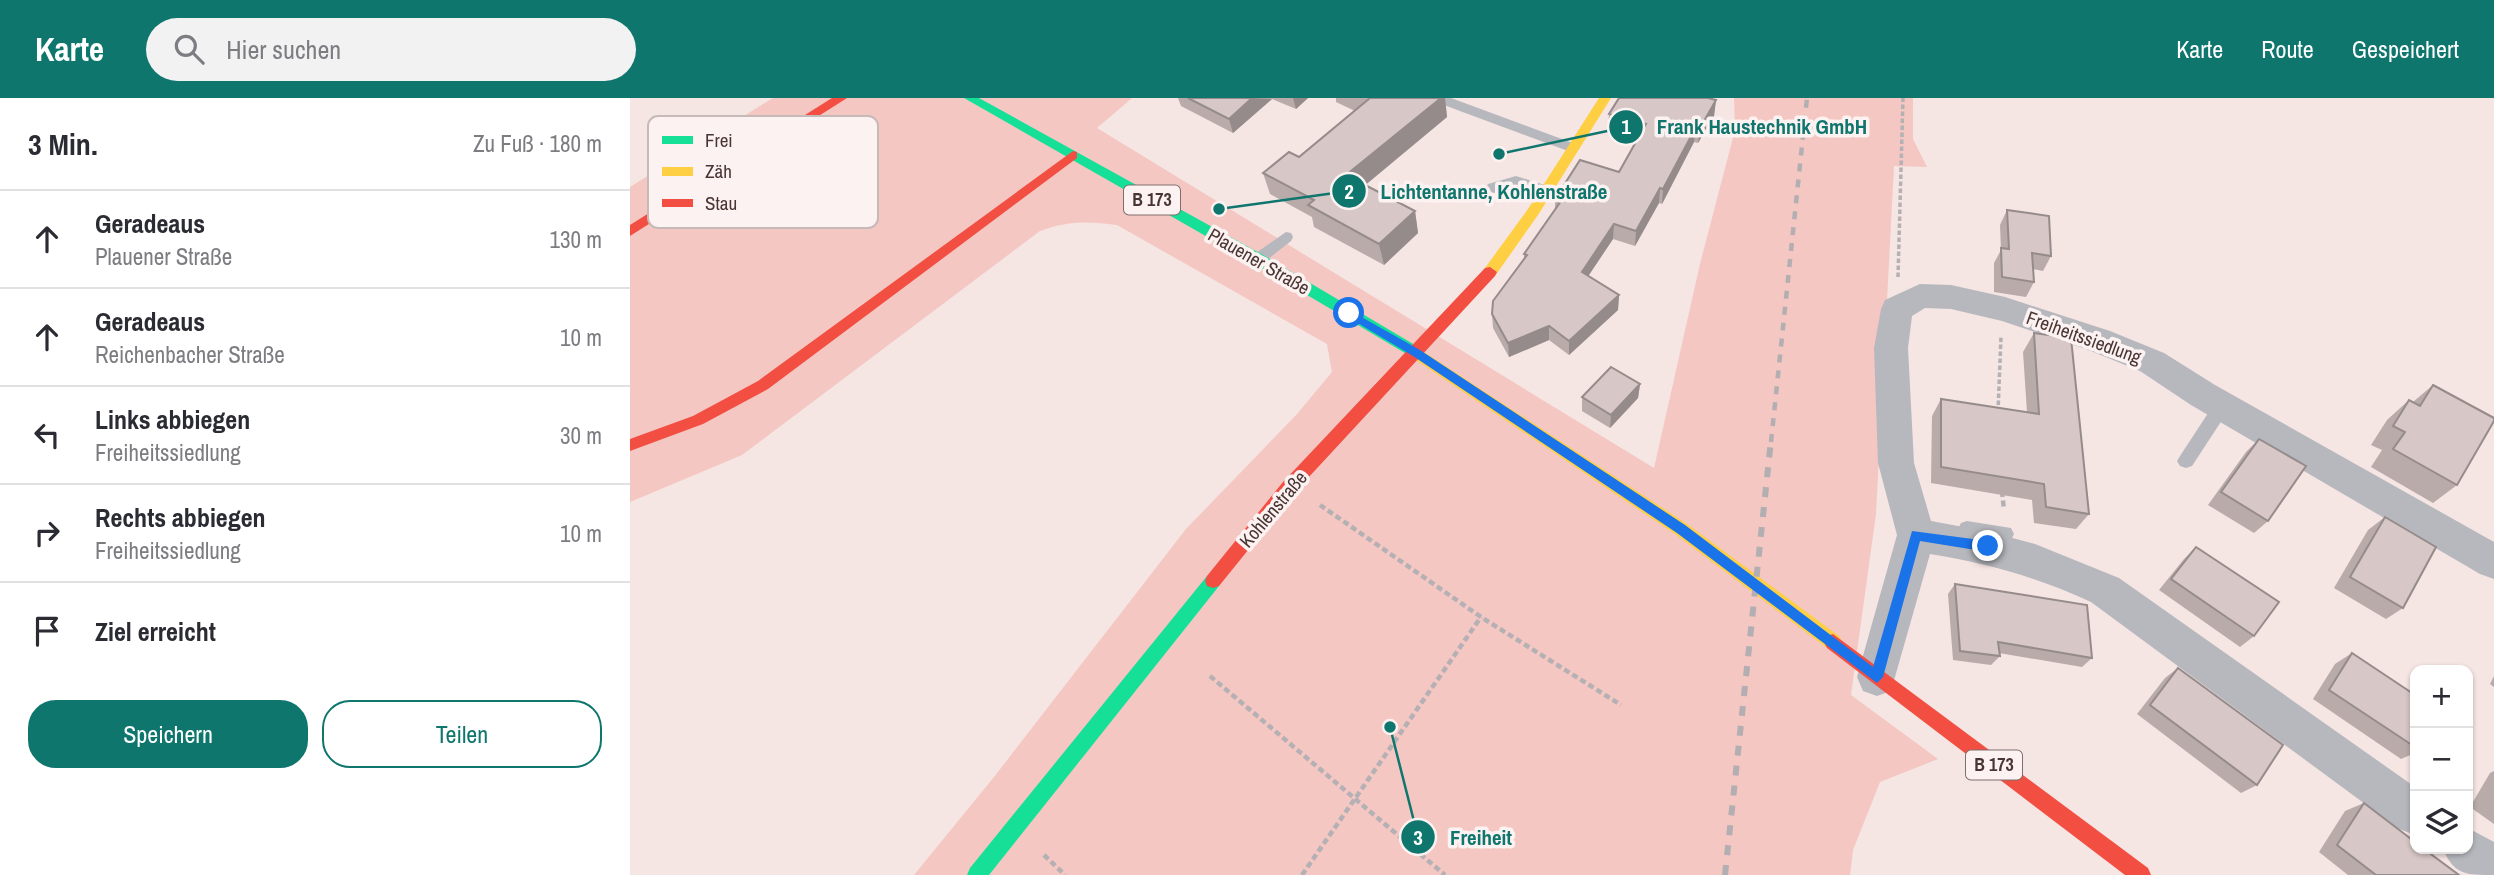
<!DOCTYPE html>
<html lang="de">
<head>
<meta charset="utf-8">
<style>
  :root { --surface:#fff; --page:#f2f2f3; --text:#2b2b33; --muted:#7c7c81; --line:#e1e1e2; --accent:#0f766e }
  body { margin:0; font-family:"Archivo Narrow",sans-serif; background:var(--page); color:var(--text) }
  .controls { position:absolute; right:21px; bottom:21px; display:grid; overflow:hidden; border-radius:14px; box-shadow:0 2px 5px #0004 }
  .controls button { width:63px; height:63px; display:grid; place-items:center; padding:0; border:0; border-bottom:2px solid var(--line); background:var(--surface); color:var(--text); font:35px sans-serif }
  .stop { position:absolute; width:21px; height:21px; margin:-16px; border:5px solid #1a73e8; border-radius:50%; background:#fff }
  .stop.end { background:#1a73e8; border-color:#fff; box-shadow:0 2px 7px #0008 }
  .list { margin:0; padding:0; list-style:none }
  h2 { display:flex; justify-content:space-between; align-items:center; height:91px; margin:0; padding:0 28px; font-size:30px }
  h2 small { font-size:23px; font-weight:400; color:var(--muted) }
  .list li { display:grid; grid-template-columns:46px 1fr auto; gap:21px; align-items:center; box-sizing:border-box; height:98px; padding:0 28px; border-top:2px solid var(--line) }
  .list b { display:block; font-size:26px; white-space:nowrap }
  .list p { margin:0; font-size:23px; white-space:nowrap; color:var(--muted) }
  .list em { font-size:23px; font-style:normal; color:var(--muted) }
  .actions { display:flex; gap:14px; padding:21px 28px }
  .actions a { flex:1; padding:16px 0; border:2px solid var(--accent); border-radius:28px; text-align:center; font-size:24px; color:var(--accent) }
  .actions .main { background:var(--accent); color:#fff }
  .icon { flex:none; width:38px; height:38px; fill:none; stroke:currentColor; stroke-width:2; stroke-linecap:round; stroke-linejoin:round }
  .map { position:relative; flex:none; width:1864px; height:777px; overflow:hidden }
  header { display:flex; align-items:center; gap:42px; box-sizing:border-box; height:98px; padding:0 35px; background:var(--accent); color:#fff }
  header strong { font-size:33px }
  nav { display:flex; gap:38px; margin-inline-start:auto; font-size:24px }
  .search { width:490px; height:63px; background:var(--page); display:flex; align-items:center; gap:18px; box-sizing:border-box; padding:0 24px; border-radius:38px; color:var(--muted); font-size:26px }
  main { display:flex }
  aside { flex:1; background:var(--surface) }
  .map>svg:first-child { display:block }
  .green { fill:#f4c7c2 }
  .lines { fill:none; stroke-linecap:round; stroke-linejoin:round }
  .path-far1 { stroke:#b4b0b4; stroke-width:3.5; stroke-dasharray:4.5 2.5; stroke-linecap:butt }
  .path { stroke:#b4b0b4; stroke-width:4.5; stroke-dasharray:6 3.5; stroke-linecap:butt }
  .lane { fill:#b7b8be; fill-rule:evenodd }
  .street { fill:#b7b8be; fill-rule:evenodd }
  .fast { fill:#16e098; fill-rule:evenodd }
  .slow { fill:#ffcf43; fill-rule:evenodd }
  .jam { fill:#f24e42; fill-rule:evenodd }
  .rail-far1 { stroke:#b3aeb1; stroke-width:4.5; stroke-dasharray:8 8; stroke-linecap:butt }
  .rail { stroke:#b3aeb1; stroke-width:6; stroke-dasharray:10 10; stroke-linecap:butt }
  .wall { fill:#b9abaa }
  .shaded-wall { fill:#968b8b }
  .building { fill:#d7c7c6; stroke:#968b8b; stroke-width:2 }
  .route { fill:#1a73e8 }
  .labels { text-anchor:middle; stroke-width:7; stroke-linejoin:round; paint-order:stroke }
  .shield { fill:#fcf2f1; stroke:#7f6e6d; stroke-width:2 }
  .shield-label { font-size:18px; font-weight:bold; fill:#493634 }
  .street-label { font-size:19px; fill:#493634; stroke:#fcf2f1 }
  .key { fill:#fcf2f1; stroke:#c6bab8; stroke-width:2 }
  .key-label { font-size:19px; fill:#493634 }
  .leader { fill:none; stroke:#0f766e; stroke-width:2.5 }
  .callout-dot { fill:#0f766e; stroke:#fcf2f1; stroke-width:2.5 }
  .mark-label { font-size:21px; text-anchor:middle; font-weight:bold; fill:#fff }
  .callout-label { font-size:21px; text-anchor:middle; font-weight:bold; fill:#0f766e; stroke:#fcf2f1; stroke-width:7; stroke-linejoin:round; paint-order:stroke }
</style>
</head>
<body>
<header>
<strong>Karte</strong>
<div class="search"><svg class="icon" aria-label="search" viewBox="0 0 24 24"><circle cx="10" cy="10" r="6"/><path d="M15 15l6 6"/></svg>Hier suchen</div>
<nav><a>Karte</a><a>Route</a><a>Gespeichert</a></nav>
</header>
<main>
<aside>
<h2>3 Min.<small>Zu Fuß · 180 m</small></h2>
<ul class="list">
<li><svg class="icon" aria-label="ahead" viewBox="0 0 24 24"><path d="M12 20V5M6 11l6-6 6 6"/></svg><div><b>Geradeaus</b><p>Plauener Straße</p></div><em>130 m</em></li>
<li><svg class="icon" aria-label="ahead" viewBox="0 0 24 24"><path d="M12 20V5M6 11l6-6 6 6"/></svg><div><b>Geradeaus</b><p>Reichenbacher Straße</p></div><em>10 m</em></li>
<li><svg class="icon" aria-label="left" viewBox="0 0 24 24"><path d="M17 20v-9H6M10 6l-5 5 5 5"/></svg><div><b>Links abbiegen</b><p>Freiheitssiedlung</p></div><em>30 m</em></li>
<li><svg class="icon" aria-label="right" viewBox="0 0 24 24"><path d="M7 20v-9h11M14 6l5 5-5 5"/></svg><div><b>Rechts abbiegen</b><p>Freiheitssiedlung</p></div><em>10 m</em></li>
<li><svg class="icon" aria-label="arrive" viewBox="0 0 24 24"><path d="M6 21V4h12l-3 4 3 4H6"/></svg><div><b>Ziel erreicht</b></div></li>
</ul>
<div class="actions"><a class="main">Speichern</a><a>Teilen</a></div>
</aside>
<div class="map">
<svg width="1864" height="777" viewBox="0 0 1864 777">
  <rect width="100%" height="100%" fill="#f5e5e3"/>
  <path class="green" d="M143,0H502L467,30L1024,370L1070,166L1105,32L1104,0H1283V41L1297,69L1264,68L1246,416L1221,597L1308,661L1250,684L1223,752L1220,777H284L364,679L556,431L667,316L702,274L697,246L487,127C458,123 437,123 410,133L112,357L0,404V89Z"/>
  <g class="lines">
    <g class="path-far1">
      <polyline points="1268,179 1273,0"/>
      <polyline points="1368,314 1371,239"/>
    </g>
    <g class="path">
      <polyline points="1372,393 1374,412"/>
      <polyline points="690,407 851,519 991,607"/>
      <polyline points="580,578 815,777"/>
      <polyline points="414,757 435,777"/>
      <polyline points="672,777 851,519"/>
    </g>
    <g class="lane">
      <polygon points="801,0 821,0 948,47 950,50 943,55 938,53 803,3"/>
      <polygon points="886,78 921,89 923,93 916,98 886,88 863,95 856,90 858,86"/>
      <polygon points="656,134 661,135 663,139 661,143 633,165 623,165 620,161 623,157"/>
      <polygon points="1592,301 1598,303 1600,308 1598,313 1562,368 1556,370 1550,368 1547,363 1550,358 1586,303"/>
      <path d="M1337,423L1381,430L1384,436L1381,442C1368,446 1344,441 1331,437L1328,431L1331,425Z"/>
    </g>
    <g class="street">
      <path d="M1290,186L1321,187L1375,199L1480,233L1534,255L1585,287L1864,444V481L1850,476L1561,307L1510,273L1456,251L1372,223L1321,211L1295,210L1282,218L1278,250L1284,365L1301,423L1360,434L1405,446L1489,480L1785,689V737L1769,731L1461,504C1409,480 1357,465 1300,456L1261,593L1247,598L1233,593L1227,579L1267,437L1248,365L1244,250L1251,211L1255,202Z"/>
      <path d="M1838,730L1864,744V777C1836,777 1824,777 1813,751H1838Z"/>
    </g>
    <g class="fast">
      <polygon points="334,0 349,0 633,157 790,250 792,254 790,258 780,258 623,165"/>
      <polygon points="583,476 589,478 591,483 589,488 359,777 337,777 340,770 577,478"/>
    </g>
    <g class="slow">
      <polygon points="969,0 981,0 908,117 865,178 855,178 853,174 855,170 898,111"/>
      <polygon points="785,248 1057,426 1209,538 1212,544 1209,550 1203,552 1197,550 1045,436 780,258 778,254"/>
    </g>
    <g class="jam">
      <polygon points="202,0 217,0 0,138 0,127"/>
      <polygon points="443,53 447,54 447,60 138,291 73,326 0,353 0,341 63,318 128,283"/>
      <polygon points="860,169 867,174 865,178 665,394 589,488 583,490 577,488 575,483 577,478 653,384 855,170"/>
      <polygon points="1203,536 1518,770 1521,777 1495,777 1197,550 1194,544 1197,538"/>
    </g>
    <polyline class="rail-far1" points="1141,344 1177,0"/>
    <polyline class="rail" points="1095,777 1141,342"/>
  </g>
  <g class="wall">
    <polygon points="548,0 678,0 666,11 642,1 603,35 551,8"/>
    <polygon points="706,0 815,0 817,19 735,87 785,113 788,135 754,167 684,129 682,119 640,96 633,75 669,59 725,13 706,4"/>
    <polygon points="1086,2 1084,18 1068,45 1064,44 1032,106 1029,105 1005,148 983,141 958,178 989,197 988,212 939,257 919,242 879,259 863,230 862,216 894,162 894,156 925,111 925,101 989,74 1008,40 978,31 979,16"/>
    <polygon points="1377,112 1421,158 1413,173 1403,171 1404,184 1396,199 1364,194 1364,165 1371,152 1370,127"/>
    <polygon points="1404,235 1459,416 1446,431 1404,425 1402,402 1301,385 1302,318 1311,301 1397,314 1393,254"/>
    <polygon points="1010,286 1008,300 980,330 952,313 952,299"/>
    <polygon points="1803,287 1827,387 1803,405 1741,369 1752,352 1741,347 1757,322 1779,302 1783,304"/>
    <polygon points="1629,341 1638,423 1624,435 1578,407 1616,354"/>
    <polygon points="1755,419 1773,510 1756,521 1704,490 1738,432"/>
    <polygon points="1566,449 1624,538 1610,549 1529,492 1554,461"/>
    <polygon points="1325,486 1462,560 1452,569 1369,555 1370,558 1361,567 1323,562 1318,496"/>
    <polygon points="1722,555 1785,597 1785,655 1771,661 1683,601 1705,566"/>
    <polygon points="1548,570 1627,687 1611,695 1507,616 1535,580"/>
    <polygon points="1864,578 1864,589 1860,586"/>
    <polygon points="1864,673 1864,726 1840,709 1860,675"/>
    <polygon points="1734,705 1829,777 1718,777 1689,754 1715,713"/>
  </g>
  <g class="shaded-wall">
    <polygon points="622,0 642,1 603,35 599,21"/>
    <polygon points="663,0 678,0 666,11"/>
    <polygon points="811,0 815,0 817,19 721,99 716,77"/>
    <polygon points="1086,2 1084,18 1068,45 1070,30"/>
    <polygon points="1066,29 1064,44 1032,106 1033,91"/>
    <polygon points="1030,90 1029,105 1005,148 1006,133"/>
    <polygon points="785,113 788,135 754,167 749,146"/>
    <polygon points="984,126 983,141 951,189 952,174"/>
    <polygon points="989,197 988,212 939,257 939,243"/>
    <polygon points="919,228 919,242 879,259 878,245"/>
    <polygon points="1010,286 1008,300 980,330 981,317"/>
  </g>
  <g class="building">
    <polygon points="558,0 622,0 599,21"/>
    <polygon points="740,0 811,0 716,77 785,113 749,146 678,107 684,102 633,75 659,54 669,59"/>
    <polygon points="989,0 1078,0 1086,2 1070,30 1066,29 1033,91 1030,90 1006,133 984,126 952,174 989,197 939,243 919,228 878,245 862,216 863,203 897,157 894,156 931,103 925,101 950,62 989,74 1016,26 979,16"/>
    <polygon points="1377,112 1419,118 1421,158 1402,155 1404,184 1372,179 1371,150 1379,151"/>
    <polygon points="1404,235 1441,240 1459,416 1416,409 1414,386 1311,369 1311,301 1409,316"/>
    <polygon points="981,269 1010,286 981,317 952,299"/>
    <polygon points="1803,287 1864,320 1864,323 1827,387 1763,351 1775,334 1763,328 1779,302 1790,308"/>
    <polygon points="1629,341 1676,368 1638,423 1591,394"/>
    <polygon points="1755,419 1806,449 1773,510 1720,479"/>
    <polygon points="1566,449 1649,504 1624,538 1541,481"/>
    <polygon points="1325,486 1457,507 1462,560 1368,544 1370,558 1330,553"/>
    <polygon points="1722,555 1785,597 1785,649 1699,592"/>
    <polygon points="1548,570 1653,647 1627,687 1520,607"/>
    <polygon points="1734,705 1785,744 1785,751 1794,751 1829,777 1746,777 1707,747"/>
  </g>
  <polygon class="route" points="719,212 790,252 1055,427 1243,569 1282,433 1358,443 1364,448 1358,454 1290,443 1253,579 1247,585 1047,435 783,258 716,218 716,213"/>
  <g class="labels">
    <g class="shield">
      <rect x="494" y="87.5" width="56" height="29" rx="5"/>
      <rect x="1336" y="652.5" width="56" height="29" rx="5"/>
    </g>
    <g class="shield-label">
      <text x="522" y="108">B 173</text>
      <text x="1364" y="673">B 173</text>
    </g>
    <g class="street-label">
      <text transform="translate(629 163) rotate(30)" y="7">Plauener Straße</text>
      <text transform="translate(1454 239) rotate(20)" y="7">Freiheitssiedlung</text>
      <text transform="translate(643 411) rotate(-50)" y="7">Kohlenstraße</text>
    </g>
  </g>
  <rect x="18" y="18" width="230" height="112" rx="10" class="key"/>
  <rect x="32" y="38" width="31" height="8" fill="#16e098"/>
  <rect x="32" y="69" width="31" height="9" fill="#ffcf43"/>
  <rect x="32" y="101" width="31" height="8" fill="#f24e42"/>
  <g class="key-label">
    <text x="75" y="49">Frei</text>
    <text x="75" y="80">Zäh</text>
    <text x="75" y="112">Stau</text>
  </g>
  <path class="leader" d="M869 56L996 29M589 111L719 93M760 629L788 739"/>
  <g class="callout-dot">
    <circle cx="869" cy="56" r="7"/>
    <circle cx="589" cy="111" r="7"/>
    <circle cx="760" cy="629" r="7"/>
    <circle cx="996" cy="29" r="18"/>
    <circle cx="719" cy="93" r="18"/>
    <circle cx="788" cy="739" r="18"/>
  </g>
  <g class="mark-label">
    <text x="996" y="36">1</text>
    <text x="719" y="101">2</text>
    <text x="788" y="747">3</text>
  </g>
  <g class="callout-label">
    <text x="1132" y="36">Frank Haustechnik GmbH</text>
    <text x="864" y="101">Lichtentanne, Kohlenstraße</text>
    <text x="851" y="747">Freiheit</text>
  </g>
</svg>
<div class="controls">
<button>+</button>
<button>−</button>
<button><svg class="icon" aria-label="layers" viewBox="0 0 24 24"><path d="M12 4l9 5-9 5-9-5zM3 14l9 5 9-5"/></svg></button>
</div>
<div class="stop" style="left:719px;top:215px"></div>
<div class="stop end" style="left:1358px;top:448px"></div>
</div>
</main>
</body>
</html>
